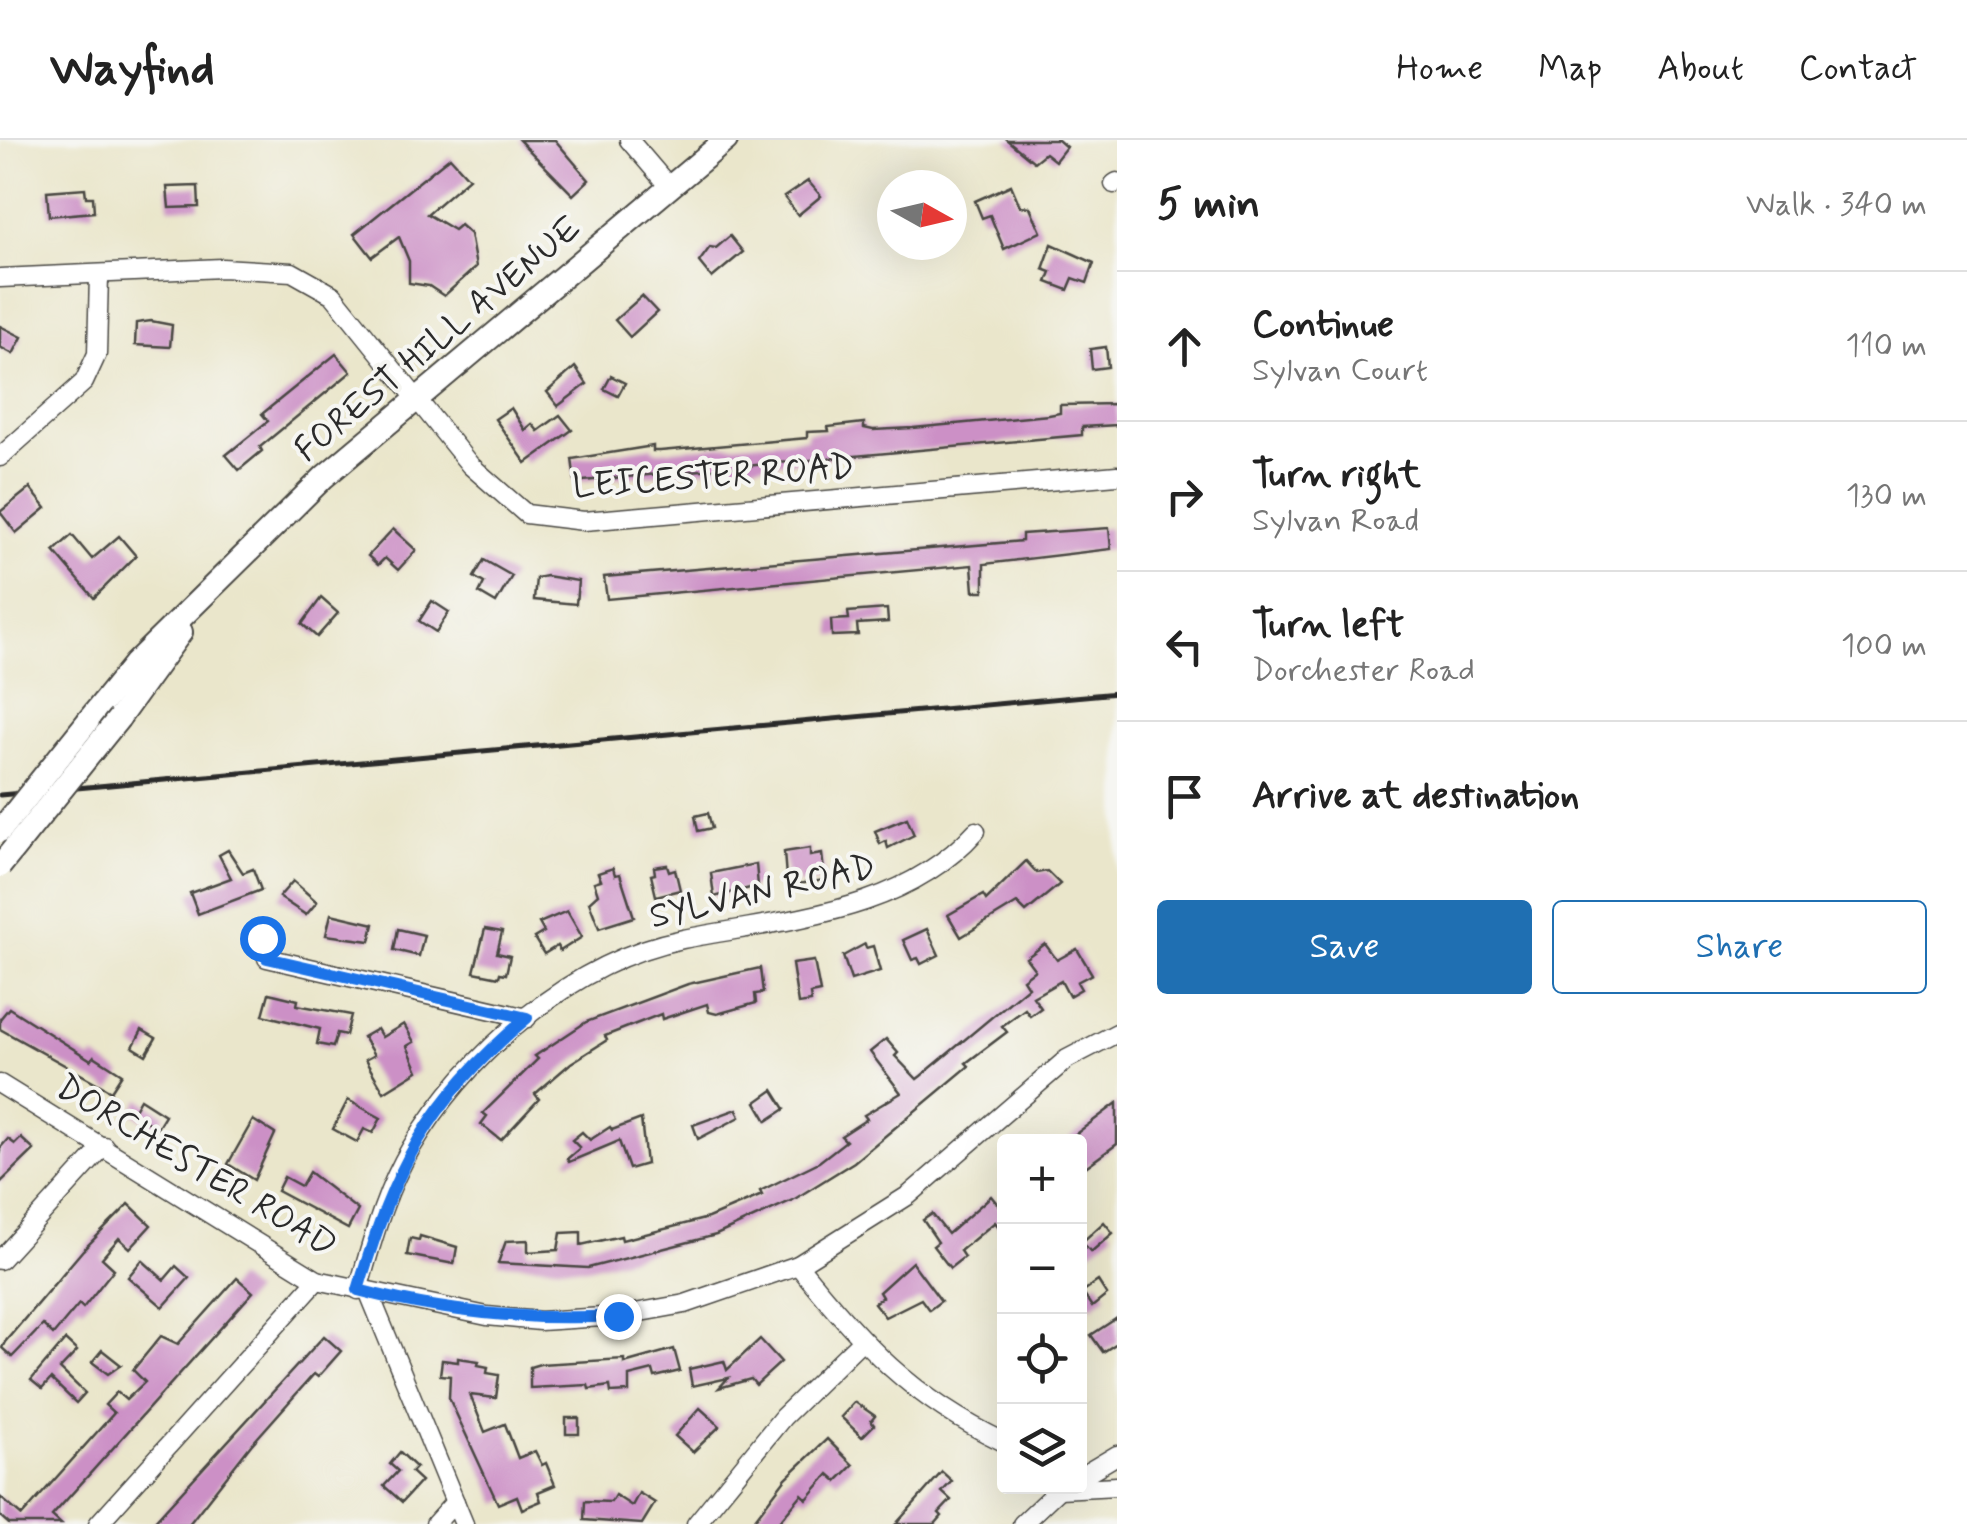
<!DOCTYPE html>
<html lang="en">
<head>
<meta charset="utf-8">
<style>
  :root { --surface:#fff; --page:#f6f6f6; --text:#222; --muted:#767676; --line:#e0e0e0; --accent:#1f6fb2 }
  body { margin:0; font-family:Mynerve,sans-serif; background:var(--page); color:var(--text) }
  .controls { position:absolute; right:30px; bottom:30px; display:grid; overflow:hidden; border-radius:10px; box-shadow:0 10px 40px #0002 }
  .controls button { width:90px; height:90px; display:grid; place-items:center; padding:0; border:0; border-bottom:2px solid var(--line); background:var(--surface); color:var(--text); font:50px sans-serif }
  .compass { position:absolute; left:877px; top:30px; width:90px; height:90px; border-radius:50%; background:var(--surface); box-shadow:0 10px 40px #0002; rotate:98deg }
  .stop { position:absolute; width:30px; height:30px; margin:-22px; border:8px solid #1a73e8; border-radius:50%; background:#fff }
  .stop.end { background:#1a73e8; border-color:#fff; box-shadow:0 2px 10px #0008 }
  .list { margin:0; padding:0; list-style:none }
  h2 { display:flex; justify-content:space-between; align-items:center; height:130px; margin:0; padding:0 40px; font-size:42px }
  h2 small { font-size:32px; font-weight:400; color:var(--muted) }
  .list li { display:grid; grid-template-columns:65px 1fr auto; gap:30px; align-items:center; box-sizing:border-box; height:150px; padding:0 40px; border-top:2px solid var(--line) }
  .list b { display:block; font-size:38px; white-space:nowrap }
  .list p { margin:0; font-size:32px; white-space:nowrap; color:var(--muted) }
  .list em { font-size:32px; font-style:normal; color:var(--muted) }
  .actions { display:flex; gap:20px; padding:30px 40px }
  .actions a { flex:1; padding:22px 0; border:2px solid var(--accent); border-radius:10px; text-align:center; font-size:35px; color:var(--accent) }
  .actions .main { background:var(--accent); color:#fff }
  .icon { flex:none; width:55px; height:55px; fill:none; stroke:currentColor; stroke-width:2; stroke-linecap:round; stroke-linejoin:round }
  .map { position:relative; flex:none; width:1117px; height:1384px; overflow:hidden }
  header { display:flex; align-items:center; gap:60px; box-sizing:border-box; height:140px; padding:0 50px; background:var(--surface); border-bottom:2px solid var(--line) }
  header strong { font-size:48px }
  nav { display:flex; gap:55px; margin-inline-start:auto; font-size:35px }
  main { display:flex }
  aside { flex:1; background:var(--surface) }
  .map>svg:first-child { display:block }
  .building { fill:#cc90c6 }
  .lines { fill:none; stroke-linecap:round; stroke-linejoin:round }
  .minor-casing { stroke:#484743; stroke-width:21 }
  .major-casing { stroke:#484743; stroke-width:26 }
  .minor { stroke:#fff; stroke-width:18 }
  .major { stroke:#fff; stroke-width:22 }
  .rail { stroke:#2b2b2b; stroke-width:5 }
  .major-bridge-casing { stroke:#484743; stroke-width:26; stroke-linecap:butt }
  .major-bridge { stroke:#fff; stroke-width:22 }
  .route { stroke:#1a73e8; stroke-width:12 }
  .labels { text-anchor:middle; stroke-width:8; stroke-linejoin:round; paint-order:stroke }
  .street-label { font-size:35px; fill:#2b2b2b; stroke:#f6f6f2 }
</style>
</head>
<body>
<header>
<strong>Wayfind</strong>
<nav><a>Home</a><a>Map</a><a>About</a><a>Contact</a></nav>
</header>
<main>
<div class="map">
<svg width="1117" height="1384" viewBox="0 0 1117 1384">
  <rect width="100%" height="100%" fill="#f6f6f2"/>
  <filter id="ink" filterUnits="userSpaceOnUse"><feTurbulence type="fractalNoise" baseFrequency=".01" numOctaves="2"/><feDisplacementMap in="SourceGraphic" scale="20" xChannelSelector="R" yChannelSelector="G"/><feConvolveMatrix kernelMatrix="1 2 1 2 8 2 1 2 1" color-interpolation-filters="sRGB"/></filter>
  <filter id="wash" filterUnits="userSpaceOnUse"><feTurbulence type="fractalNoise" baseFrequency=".0048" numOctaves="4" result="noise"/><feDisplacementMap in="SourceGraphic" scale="40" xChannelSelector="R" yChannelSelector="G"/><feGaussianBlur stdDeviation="2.25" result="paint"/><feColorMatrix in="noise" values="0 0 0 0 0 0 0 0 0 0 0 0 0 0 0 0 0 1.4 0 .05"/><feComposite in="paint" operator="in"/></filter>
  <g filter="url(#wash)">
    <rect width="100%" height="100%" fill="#eae6cb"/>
    <g id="blocks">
      <g class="building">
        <polygon points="519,0 555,0 589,40 573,55"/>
        <polygon points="1007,0 1058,0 1066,7 1055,21 1045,13 1034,22"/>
        <polygon points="450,17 469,38 427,74 454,90 460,85 470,94 476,127 444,156 429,146 409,143 409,121 399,97 372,117 354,94"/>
        <polygon points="808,41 821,56 798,75 784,57"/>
        <polygon points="1011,45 1020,66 1030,67 1041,92 1004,109 990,75 982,78 975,61"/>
        <polygon points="198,46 199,67 169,68 167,47"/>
        <polygon points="85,48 86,57 93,57 94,72 49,76 47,51"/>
        <polygon points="730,96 743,112 712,138 699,122 710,107 716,108"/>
        <polygon points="1052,104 1094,123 1087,143 1073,138 1068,150 1047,142 1051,132 1043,129"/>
        <polygon points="642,156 657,172 630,197 615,180"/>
        <polygon points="151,181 172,185 170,207 135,205 136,183"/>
        <polygon points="0,186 22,197 13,214 0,207"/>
        <polygon points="1106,207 1108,227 1092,229 1090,209"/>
        <polygon points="336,214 351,232 260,307 262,311 239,330 226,315 268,281 262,274"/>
        <polygon points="575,227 587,244 558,266 547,252"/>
        <polygon points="611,236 625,243 618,256 604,249"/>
        <polygon points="1117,264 1117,285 1082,287 1082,295 583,341 575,341 572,319 653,306 653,311 660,311 807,298 807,292 829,291 828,287 864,283 864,288 873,290 913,288 1049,275 1060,273 1060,265"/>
        <polygon points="511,268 525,290 532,284 538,291 560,275 572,290 526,323 495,279"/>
        <polygon points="30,348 46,368 16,393 0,372"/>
        <polygon points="1109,388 1111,409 984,424 984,451 974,451 972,425 607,459 604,437 1022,401 1022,394"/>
        <polygon points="393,389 416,410 398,430 385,418 378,425 368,416"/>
        <polygon points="72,395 92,419 119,396 136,416 94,458 54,411"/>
        <polygon points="484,420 512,436 496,463 479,453 484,443 474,437"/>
        <polygon points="546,436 578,441 576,464 534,460 536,438"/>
        <polygon points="321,458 338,473 317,497 302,484"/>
        <polygon points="432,461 449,472 436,492 419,481"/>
        <polygon points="887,469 888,482 857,484 858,495 832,496 831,480 849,479 848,472"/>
        <polygon points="708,673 712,688 698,691 695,676"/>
        <polygon points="907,678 914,695 888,708 886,701 880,704 875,691"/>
        <polygon points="810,708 810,716 822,714 825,740 797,744 796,735 786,737 784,712"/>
        <polygon points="228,710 243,733 253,729 261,750 198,774 190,753 231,738 219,715"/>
        <polygon points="1026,721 1037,733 1047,731 1060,744 1026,772 1017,763 961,797 948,775 983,755 986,760"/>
        <polygon points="756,724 758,746 714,757 711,733"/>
        <polygon points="667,725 669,731 675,729 680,750 656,756 651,735 655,734 654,727"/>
        <polygon points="613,728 615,735 620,734 634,777 599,788 589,762 598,754 594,742 601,740 598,733"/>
        <polygon points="293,741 317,762 306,775 279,757"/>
        <polygon points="567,771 582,797 560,811 557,806 544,814 534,798 544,792 539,783"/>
        <polygon points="331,774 374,784 370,801 326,795"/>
        <polygon points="398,789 424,795 419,816 394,810"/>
        <polygon points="485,789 502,792 497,813 510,816 506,834 500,833 499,837 474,832"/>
        <polygon points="927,789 939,815 921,824 918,818 912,820 903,800"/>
        <polygon points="865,804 866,808 873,806 880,831 851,840 843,816"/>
        <polygon points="1045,804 1057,820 1077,809 1092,834 1077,842 1081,849 1069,856 1061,841 1033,857 1041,868 1030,876 1025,869 1002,886 1007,892 966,923 969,926 854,1022 793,1060 716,1095 588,1128 498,1123 506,1101 528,1100 528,1112 558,1110 561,1093 581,1092 581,1105 621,1096 622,1100 708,1078 762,1055 760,1051 819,1022 846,1001 841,996 867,979 864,975 901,953 870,912 886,899 898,913 895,916 917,939 921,936 1028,847 1023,839 1035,830 1026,818"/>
        <polygon points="814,821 820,852 810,854 811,862 798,864 792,824"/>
        <polygon points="760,828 763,853 755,854 756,863 717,874 709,872 707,864 662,879 661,874 605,896 607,900 571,923 535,954 539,959 501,1000 481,984 487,976 483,973 538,919 535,916 586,882 688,844"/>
        <polygon points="269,853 298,860 297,865 351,875 346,895 337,893 333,907 317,904 320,889 263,875"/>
        <polygon points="9,868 91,920 94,916 122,934 111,951 0,889 0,879"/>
        <polygon points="404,884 414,902 407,906 418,931 384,952 365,920 374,915 363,897 377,889 382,897"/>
        <polygon points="142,890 156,898 146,915 133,907"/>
        <polygon points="773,950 785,969 767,981 756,962"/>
        <polygon points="140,959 165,975 157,988 132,973"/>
        <polygon points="348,960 381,978 373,993 364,989 357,1002 333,989"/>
        <polygon points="1117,963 1117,1004 1080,1031 1080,1002 1065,1002"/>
        <polygon points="737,969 740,977 698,999 693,985"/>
        <polygon points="641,979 646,1024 629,1029 619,1001 569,1022 567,1019 580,1008 572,1000 582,992 590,1000 610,987 612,990"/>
        <polygon points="253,980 275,994 254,1040 228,1024"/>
        <polygon points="21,998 34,1010 0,1043 0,1008 8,999 15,1004"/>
        <polygon points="309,1032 358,1070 348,1089 277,1051 284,1037 301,1046"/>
        <polygon points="991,1056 1004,1072 1004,1094 995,1082 960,1111 964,1117 950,1128 933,1106 938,1102 923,1080 932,1074 948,1094"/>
        <polygon points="129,1064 151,1085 130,1108 119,1098 102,1118 114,1129 83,1168 79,1164 53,1195 43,1185 12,1217 2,1208 5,1202 83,1110"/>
        <polygon points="1104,1082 1113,1093 1091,1112 1082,1102"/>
        <polygon points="420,1096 457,1107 454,1124 407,1115 410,1098 419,1100"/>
        <polygon points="142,1120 164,1140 176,1126 189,1138 163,1167 128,1137"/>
        <polygon points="912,1122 941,1161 929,1170 921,1159 885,1177 874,1163 882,1157 879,1152"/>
        <polygon points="237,1138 253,1152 52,1376 61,1384 9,1384 0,1376 0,1357 22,1376 114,1273 105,1265 117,1252 126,1260 145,1242 133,1230 161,1196 178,1204"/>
        <polygon points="1098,1141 1107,1155 1092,1167 1082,1152"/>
        <polygon points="1117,1178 1117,1203 1103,1212 1091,1195"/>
        <polygon points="324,1196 341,1211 318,1237 314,1234 251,1305 189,1384 152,1384"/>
        <polygon points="760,1199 781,1222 756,1245 751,1239 719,1248 728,1238 692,1246 689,1229 724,1221 727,1230"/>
        <polygon points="65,1200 77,1211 60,1229 85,1253 76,1263 51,1239 42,1249 31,1240"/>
        <polygon points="674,1209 680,1231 655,1237 653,1230 629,1236 629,1252 611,1253 610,1246 589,1249 588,1245 530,1248 530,1227 540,1224 624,1219 624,1223"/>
        <polygon points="102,1210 121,1225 108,1234 92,1222"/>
        <polygon points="458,1218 479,1221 478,1225 488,1227 487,1233 499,1235 496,1258 470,1255 485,1292 505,1284 518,1318 535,1311 542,1325 546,1323 555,1345 538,1352 541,1361 522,1369 517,1356 498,1364 449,1258 450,1236 440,1235 442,1220 458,1222"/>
        <polygon points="855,1262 875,1276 871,1281 874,1285 862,1297 841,1277"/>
        <polygon points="700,1268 720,1286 693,1312 675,1296"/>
        <rect x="566" y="1278" width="13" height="16"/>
        <polygon points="827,1299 853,1325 837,1341 829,1334 807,1359 802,1354 777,1384 751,1384 786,1338"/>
        <polygon points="400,1312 416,1327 411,1332 421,1341 402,1362 384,1346 398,1331 390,1324"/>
        <polygon points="942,1332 952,1341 942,1352 951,1360 939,1373 942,1376 935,1384 896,1384"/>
        <polygon points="639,1353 655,1363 642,1384 584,1380 585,1361 611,1362 615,1355 632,1366"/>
      </g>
    </g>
  </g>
  <g filter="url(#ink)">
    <use href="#blocks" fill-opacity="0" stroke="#484743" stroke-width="2.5"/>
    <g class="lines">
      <defs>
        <g id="minor">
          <polyline points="629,0 670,48"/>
          <polyline points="1114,44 1117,42"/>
          <polyline points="0,138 222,128 292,132 333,155 470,325 526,374 584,381 1117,335"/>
          <polyline points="0,317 84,242 97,214 99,135"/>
          <polyline points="262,798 267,818 527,878"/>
          <polyline points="0,944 317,1140 487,1176 540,1181 618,1176 685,1164 798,1125 909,1055 1067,919 1117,893"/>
          <polyline points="0,1120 104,1006"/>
          <path d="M798,1125C861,1203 911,1258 1004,1302"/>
          <path d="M358,1150C372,1102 385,1051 411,1008C468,913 572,821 683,799C786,779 902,774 976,691"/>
          <polyline points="369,1153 464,1384"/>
          <polyline points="1080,1337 1117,1315"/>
          <polyline points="1059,1349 1117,1346"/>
          <polyline points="98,1384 317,1140"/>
          <polyline points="435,1384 455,1362"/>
          <polyline points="696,1384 783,1277 860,1202"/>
          <polyline points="1022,1384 1062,1346"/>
        </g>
        <g id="major">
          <polyline points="119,578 181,492"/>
          <polyline points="88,581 135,523 324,337 726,0"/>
        </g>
      </defs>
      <use href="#minor" class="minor-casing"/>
      <use href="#major" class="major-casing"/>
      <use href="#minor" class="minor"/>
      <use href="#major" class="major"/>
      <polyline class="rail" points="0,655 1117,553"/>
      <defs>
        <g id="major-bridge">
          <polyline points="0,691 88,581"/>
          <polyline points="0,726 119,578"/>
        </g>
      </defs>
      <use href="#major-bridge" class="major-bridge-casing"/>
      <use href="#major-bridge" class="major-bridge"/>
    </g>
  </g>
  <g class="lines" filter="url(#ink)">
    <path class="route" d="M262,798L267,818L527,878C428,960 394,1029 358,1150C445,1173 529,1181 618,1176"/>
  </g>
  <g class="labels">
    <g class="street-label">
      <text transform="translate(437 198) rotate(-40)" y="12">FOREST HILL AVENUE</text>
      <text transform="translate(713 335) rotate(-4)" y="12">LEICESTER ROAD</text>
      <text transform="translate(762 750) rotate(-13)" y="12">SYLVAN ROAD</text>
      <text transform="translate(197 1025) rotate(31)" y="12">DORCHESTER ROAD</text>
    </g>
  </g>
</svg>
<div class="controls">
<button>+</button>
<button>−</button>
<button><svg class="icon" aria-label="locate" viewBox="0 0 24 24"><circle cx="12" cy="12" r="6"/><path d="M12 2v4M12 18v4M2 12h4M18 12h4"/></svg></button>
<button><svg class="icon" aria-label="layers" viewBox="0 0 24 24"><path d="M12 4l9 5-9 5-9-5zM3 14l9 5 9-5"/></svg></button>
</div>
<svg class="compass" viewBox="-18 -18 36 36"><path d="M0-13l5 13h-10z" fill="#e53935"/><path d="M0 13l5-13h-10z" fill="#767676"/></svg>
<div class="stop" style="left:262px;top:798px"></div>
<div class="stop end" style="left:618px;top:1176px"></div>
</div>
<aside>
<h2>5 min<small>Walk · 340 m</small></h2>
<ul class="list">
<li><svg class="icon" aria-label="ahead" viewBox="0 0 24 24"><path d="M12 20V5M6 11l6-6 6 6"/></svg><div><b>Continue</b><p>Sylvan Court</p></div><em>110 m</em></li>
<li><svg class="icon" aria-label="right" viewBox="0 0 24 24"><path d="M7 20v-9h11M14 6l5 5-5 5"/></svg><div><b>Turn right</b><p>Sylvan Road</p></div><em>130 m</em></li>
<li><svg class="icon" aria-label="left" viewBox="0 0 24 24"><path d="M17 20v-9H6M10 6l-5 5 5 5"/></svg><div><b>Turn left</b><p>Dorchester Road</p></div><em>100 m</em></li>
<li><svg class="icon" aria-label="arrive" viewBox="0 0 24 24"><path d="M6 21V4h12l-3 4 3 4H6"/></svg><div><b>Arrive at destination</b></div></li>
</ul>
<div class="actions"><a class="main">Save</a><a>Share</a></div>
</aside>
</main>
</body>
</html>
